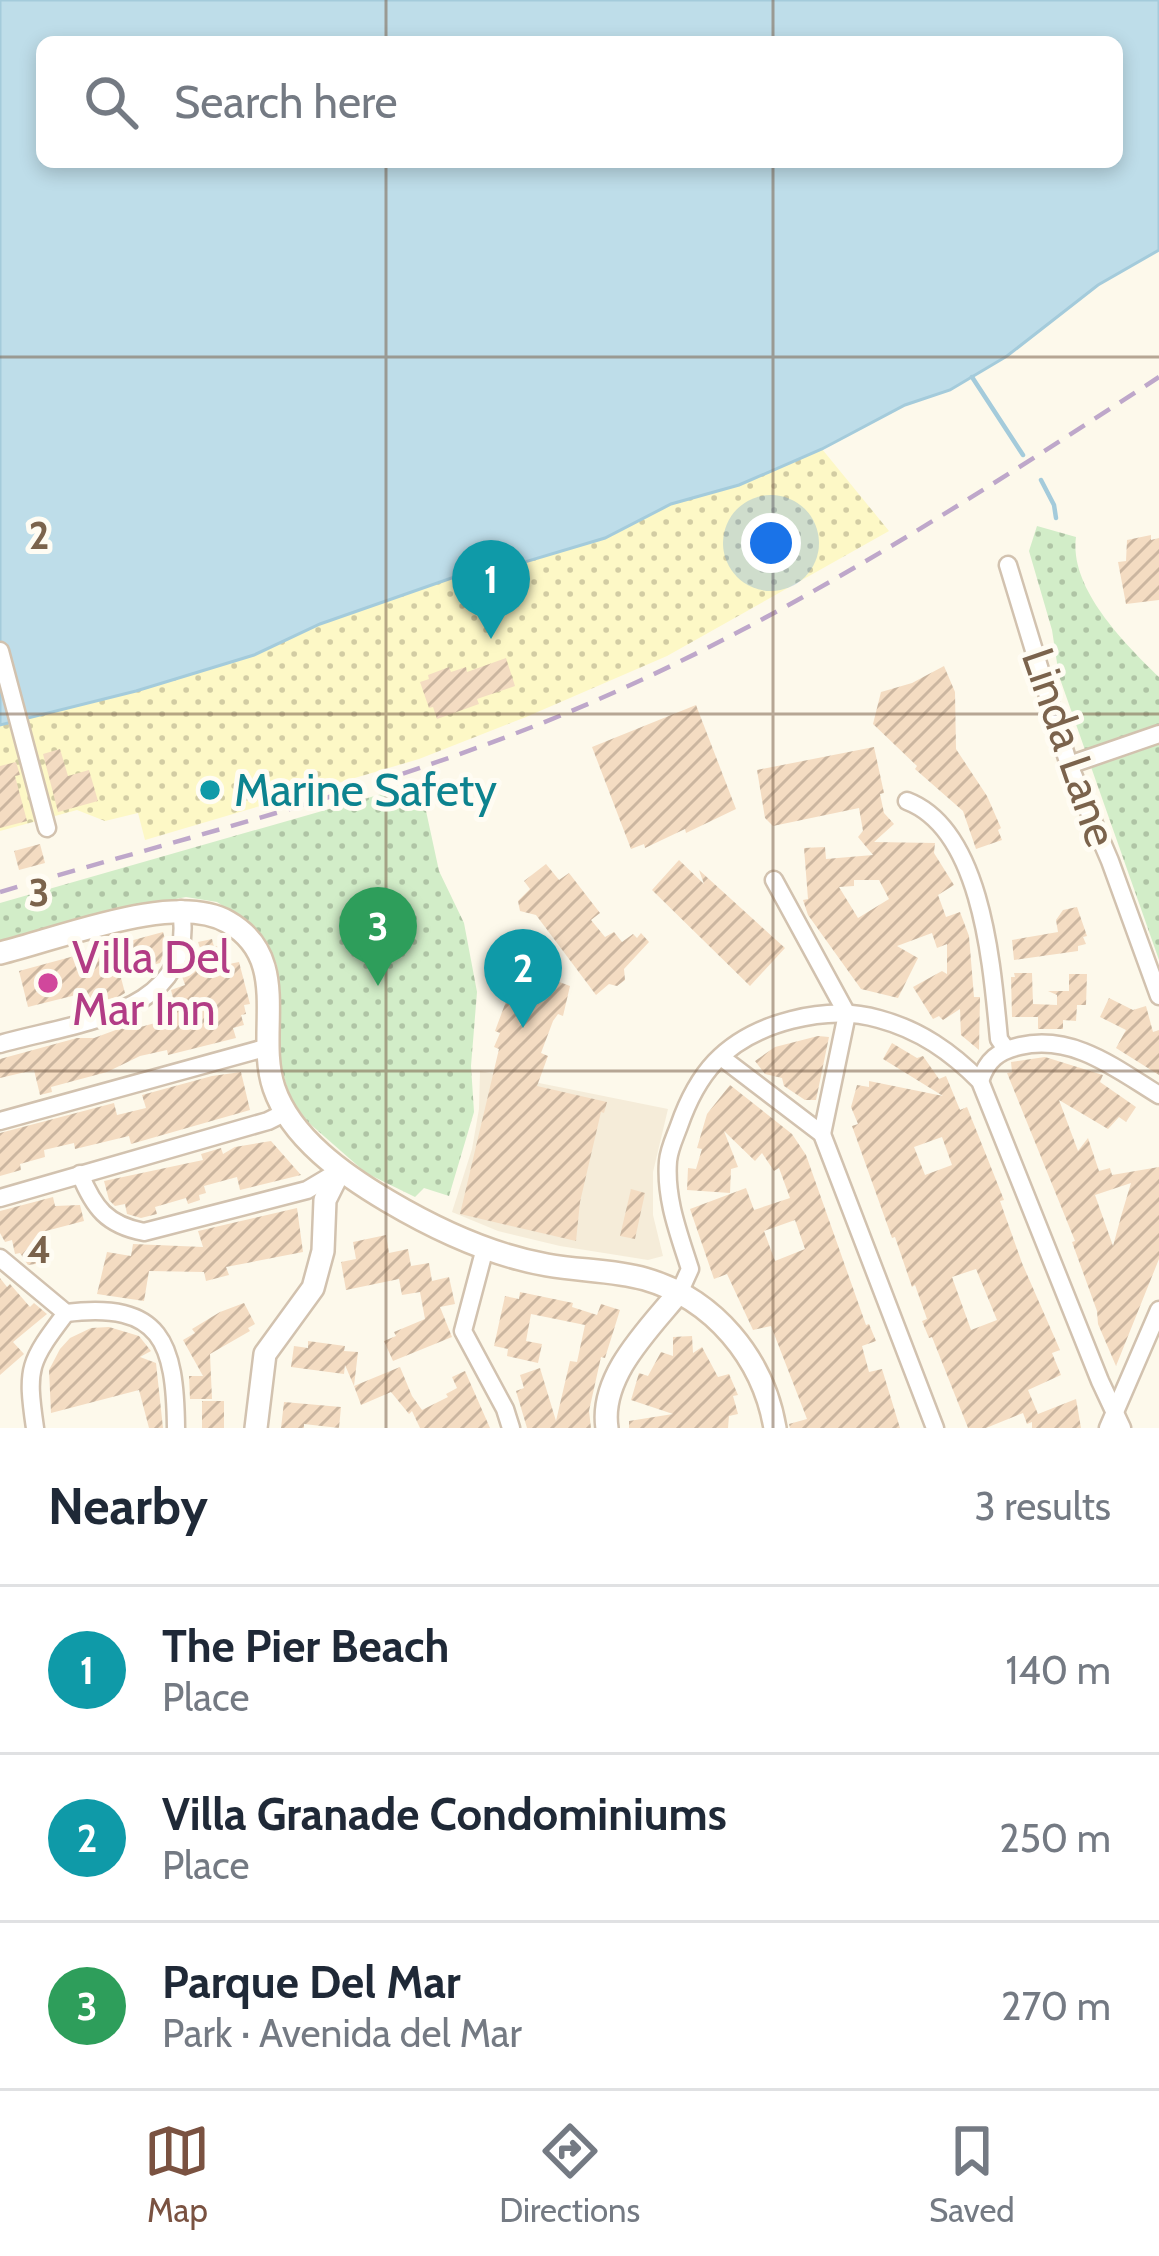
<!DOCTYPE html>
<html lang="en">
<head>
<meta charset="utf-8">
<style>
  :root { --surface:#fff; --page:#f2f2f3; --text:#1f2937; --muted:#747a83; --line:#e0e1e3; --accent:#7a5241 }
  body { margin:0; font-family:Cabin,sans-serif; background:var(--page); color:var(--text) }
  .you { position:absolute; left:771px; top:543px; width:42px; height:42px; margin:-30px; border:9px solid #fff; border-radius:50%; background:#1a73e8; box-shadow:0 0 0 18px #1a73e833 }
  .badge { display:grid; place-items:center; width:78px; height:78px; border-radius:50%; background:var(--accent); color:#fff; font-size:39px; font-weight:700 }
  .pin { position:absolute; translate:-50% -99px; filter:drop-shadow(0 3px 6px #0008) }
  .pin::after { content:''; position:absolute; top:63px; width:42px; height:36px; background:inherit; clip-path:polygon(0 0,100% 0,50% 100%) }
  .list { margin:0; padding:0; list-style:none }
  h2 { display:flex; justify-content:space-between; align-items:center; height:156px; margin:0; padding:0 48px; font-size:51px }
  h2 small { font-size:39px; font-weight:400; color:var(--muted) }
  .list li { display:grid; grid-template-columns:78px 1fr auto; gap:36px; align-items:center; box-sizing:border-box; height:168px; padding:0 48px; border-top:3px solid var(--line) }
  .list b { display:block; font-size:45px; white-space:nowrap }
  .list p { margin:0; font-size:39px; white-space:nowrap; color:var(--muted) }
  .list em { font-size:39px; font-style:normal; color:var(--muted) }
  .icon { flex:none; width:66px; height:66px; fill:none; stroke:currentColor; stroke-width:2; stroke-linecap:round; stroke-linejoin:round }
  .map { position:relative; flex:none; width:1159px; height:1428px; overflow:hidden }
  .search { position:absolute; background:var(--surface); box-shadow:0 6px 18px #0003; left:36px; right:36px; top:36px; height:132px; display:flex; align-items:center; gap:30px; box-sizing:border-box; padding:0 42px; border-radius:18px; color:var(--muted); font-size:45px }
  .sheet { height:660px; background:var(--surface) }
  nav { display:flex; justify-content:space-around; align-items:center; box-sizing:border-box; height:168px; border-top:3px solid var(--line); background:var(--surface); font-size:33px; color:var(--muted) }
  nav a { display:grid; justify-items:center; gap:6px }
  nav .on { color:var(--accent) }
  .map>svg:first-child { display:block }
  .residential { fill:#f5ecd9 }
  .sand { fill:url(#sand-dots) }
  .park { fill:url(#park-dots) }
  .water { fill:#bedde9; stroke:#a4cbdb; stroke-width:3; fill-rule:evenodd }
  .lines { fill:none; stroke-linecap:round; stroke-linejoin:round }
  .stream { stroke:#a4cbdb; stroke-width:4.5 }
  .building { fill:url(#building-hatch); fill-rule:evenodd }
  .minor-casing { stroke:#d2c2af; stroke-width:21 }
  .tertiary-casing { stroke:#d2c2af; stroke-width:26 }
  .secondary-casing { stroke:#d5c3ad; stroke-width:26 }
  .minor { stroke:#fff; stroke-width:16 }
  .tertiary { stroke:#fff; stroke-width:21 }
  .secondary { stroke:#fff; stroke-width:21 }
  .rail { stroke:#bea7ca; stroke-width:4.5; stroke-dasharray:18 12; stroke-linecap:butt }
  .grid { fill:none; stroke:#7b634c; stroke-width:3; stroke-opacity:0.55 }
  .culture-dot { fill:#0f9aa8; stroke:#fffcf3; stroke-width:4.5 }
  .hotel-dot { fill:#d1479c; stroke:#fffcf3; stroke-width:4.5 }
  .labels { text-anchor:middle; stroke-width:10; stroke-linejoin:round; paint-order:stroke }
  .street-label { font-size:45px; fill:#7b634c; stroke:#fffcf3 }
  .culture-label { font-size:45px; fill:#0d838f; stroke:#fffcf3; text-anchor:start }
  .hotel-label { font-size:45px; fill:#b23c85; stroke:#fffcf3; text-anchor:start }
  .grid-label { font-size:39px; text-anchor:middle; font-weight:bold; fill:#7b634c; stroke:#fffcf3; stroke-width:10; stroke-linejoin:round; paint-order:stroke }
</style>
</head>
<body>
<div class="map">
<svg width="1159" height="1428" viewBox="0 0 1159 1428">
  <defs>
    <pattern id="sand-dots" width="8" height="8" patternUnits="userSpaceOnUse" patternTransform="scale(3)"><rect width="8" height="8" fill="#fdf8c6"/><path d="M2 2h.1M6 6h.1" fill="none" stroke="#d2cca3" stroke-width="1.8" stroke-linecap="round"/></pattern>
    <pattern id="park-dots" width="8" height="8" patternUnits="userSpaceOnUse" patternTransform="scale(3)"><rect width="8" height="8" fill="#d2edc8"/><path d="M2 2h.1M6 6h.1" fill="none" stroke="#afc4a5" stroke-width="1.8" stroke-linecap="round"/></pattern>
    <pattern id="building-hatch" width="6" height="6" patternUnits="userSpaceOnUse" patternTransform="scale(3)"><rect width="6" height="6" fill="#f4dcc2"/><path d="M-1 1l2-2M0 6l6-6M5 7l2-2" fill="none" stroke="#cbb6a0"/></pattern>
  </defs>
  <rect width="100%" height="100%" fill="#fdf9eb"/>
  <polygon class="residential" points="480,1071 668,1109 653,1172 653,1215 663,1256 648,1260 560,1246 498,1231 452,1212 472,1149 479,1109"/>
  <polygon class="sand" points="822,449 889,531 667,656 526,717 419,759 145,840 138,813 105,821 77,810 0,831 0,725 136,691 254,655 320,624 463,574 498,570 605,538 671,504 739,485"/>
  <g class="park">
    <path d="M1037,526L1076,537C1069,588 1124,643 1159,677V960L1059,676L1052,630L1029,551Z"/>
    <polygon points="420,783 439,871 464,923 477,992 471,1066 474,1112 449,1196 424,1188 415,1197 366,1173 309,1123 291,1100 281,1067 277,965 266,943 247,922 217,902 186,897 103,913 0,943 0,903"/>
  </g>
  <path class="water" d="M0,0H1159V250L1098,285L1007,356L950,390L905,405L822,449L739,485L671,504L605,538L498,570L463,574L320,624L254,655L136,691L0,725ZM42,42H1117V162H42Z"/>
  <g class="lines">
    <g class="stream">
      <polyline points="972,377 1023,455"/>
      <polyline points="1041,480 1054,505 1056,518"/>
    </g>
  </g>
  <g class="building">
    <polygon points="1151,535 1151,540 1159,538 1159,600 1126,604 1118,562 1126,561 1127,540"/>
    <polygon points="506,658 515,686 477,699 479,704 437,719 433,707 429,708 420,682 429,679 428,675 449,667 451,672 466,667 467,672"/>
    <polygon points="944,666 955,692 956,749 987,796 1001,828 998,830 1002,840 976,849 963,811 915,769 917,766 873,724 881,692 912,683"/>
    <polygon points="696,705 736,809 686,833 685,829 645,848 644,844 631,849 592,747"/>
    <path d="M874,747L884,793L880,794L884,813L894,824L874,842L935,843L934,853L954,885L938,895L946,917L960,912L969,936L974,997H980L979,1050L961,1035L960,1009L943,1020L939,1016L933,1019L913,987L942,971L947,974V944L937,948L932,933L897,946L918,958L898,998L861,989L808,915L803,900L808,899L804,848L825,847L826,859L873,855L858,837L863,831L859,808L773,826L765,818L757,770ZM854,880H879L889,899L858,918L839,887L854,886Z"/>
    <polygon points="60,749 68,776 89,770 98,801 58,812 43,754"/>
    <polygon points="16,762 20,775 15,776 27,821 0,828 0,766"/>
    <polygon points="40,844 45,863 19,870 14,851"/>
    <polygon points="679,860 704,884 699,870 785,948 750,986 652,890"/>
    <polygon points="546,864 559,880 569,873 600,913 591,920 605,937 614,932 622,942 633,934 637,938 641,933 649,942 624,969 625,980 617,986 609,984 596,995 536,915 520,911 518,901 530,889 524,881"/>
    <polygon points="1077,907 1087,936 1083,937 1086,944 1078,946 1078,951 1014,960 1012,940 1058,932 1056,920 1063,910"/>
    <polygon points="163,932 167,946 160,963 120,974 125,993 120,996 83,1006 80,994 28,1007 19,971"/>
    <polygon points="212,939 214,947 223,944 229,964 239,962 250,1004 244,1005 246,1014 241,1015 244,1025 233,1028 236,1038 168,1055 167,1050 140,1056 107,1072 51,1087 52,1092 40,1095 34,1070 0,1078 0,1059 77,1038 94,1038 132,1024 133,1029 159,1022 155,1007 174,1002 171,990 185,985 182,976 188,963 197,960 195,953 201,951 198,942"/>
    <polygon points="530,971 570,986 563,1016 558,1014 553,1021 541,1053 548,1056 537,1086 607,1102 604,1113 601,1112 580,1202 576,1241 460,1214 499,1049 494,1047 500,1033 495,1031 508,996 513,998 518,984 524,986"/>
    <polygon points="1014,973 1032,973 1033,1004 1057,1005 1057,995 1048,991 1069,991 1069,974 1087,974 1086,1005 1077,1005 1076,1021 1063,1020 1063,1029 1038,1029 1038,1017 1012,1017 1011,977 1015,977"/>
    <polygon points="1109,998 1133,1010 1146,1006 1153,1032 1159,1030 1159,1075 1116,1048 1126,1030 1100,1017"/>
    <polygon points="818,1036 829,1037 816,1100 805,1100 784,1086 782,1078 765,1074 755,1061 775,1047"/>
    <path d="M892,1043L917,1058L923,1056L939,1079L946,1076L960,1110L967,1107L1004,1200L1000,1201L1022,1263L1060,1350L1052,1353L1061,1375L1028,1390L1038,1414L1076,1399L1081,1428H1032V1422L1027,1424L1023,1413L986,1428H968L932,1337L929,1338L922,1321L927,1319L915,1285L912,1287L895,1237L892,1238L852,1126L858,1124L851,1107L857,1085L869,1087V1081L943,1096L883,1059ZM942,1137L952,1165L925,1175L914,1147ZM976,1269L997,1320L971,1330L952,1277Z"/>
    <path d="M1045,1057L1103,1075L1100,1082L1136,1107L1126,1122L1119,1117L1108,1129L1059,1100L1078,1151L1088,1138L1099,1171L1110,1168L1112,1175L1159,1167V1259L1116,1366L1098,1324L1097,1311L1072,1242L1075,1241L1007,1073L1012,1072L1011,1062ZM1131,1183L1122,1213L1113,1246L1095,1195Z"/>
    <polygon points="241,1072 250,1110 131,1144 129,1136 75,1149 74,1143 44,1150 45,1157 20,1164 21,1170 0,1176 0,1133 114,1103 117,1115 146,1108 142,1095 212,1076"/>
    <path d="M730,1085L792,1134L806,1155L866,1325L869,1324L876,1341L862,1346L869,1372L882,1369L900,1428H790L789,1424L807,1419L771,1326L753,1330L727,1274L714,1279L690,1209L746,1188L754,1210L790,1198L779,1168L774,1171L762,1153L755,1161L724,1131L738,1167L731,1169L730,1193L687,1190L688,1168L696,1169L702,1149L697,1148L707,1114ZM795,1220L805,1249L775,1261L764,1231Z"/>
    <polygon points="271,1141 301,1175 240,1190 237,1177 204,1186 206,1193 199,1195 200,1200 188,1204 186,1198 155,1207 157,1214 141,1218 127,1214 125,1204 115,1206 109,1200 104,1181 203,1160 201,1154 221,1148 223,1154 235,1147"/>
    <polygon points="631,1189 645,1193 635,1239 620,1236"/>
    <polygon points="53,1197 55,1206 80,1205 84,1221 42,1232 50,1262 28,1265 20,1253 15,1254 12,1240 5,1242 0,1233 0,1211"/>
    <polygon points="297,1208 303,1252 226,1267 229,1275 206,1281 204,1272 149,1271 144,1301 97,1294 107,1252 131,1256 133,1244 203,1247 198,1231"/>
    <polygon points="386,1235 389,1253 408,1249 411,1266 429,1263 432,1281 449,1277 455,1304 440,1307 452,1337 393,1361 384,1341 396,1336 394,1332 425,1319 420,1292 402,1295 399,1279 346,1290 341,1262 356,1259 353,1242"/>
    <polygon points="0,1278 7,1287 10,1284 30,1307 34,1303 47,1314 13,1342 24,1354 0,1375"/>
    <polygon points="520,1292 573,1303 572,1307 597,1315 601,1304 620,1310 605,1358 601,1357 589,1411 591,1428 527,1428 516,1391 524,1388 520,1375 540,1368 556,1421 570,1361 577,1362 585,1325 531,1314 526,1341 542,1344 538,1363 507,1356 508,1349 494,1346 505,1296 519,1299"/>
    <polygon points="244,1303 255,1324 248,1328 250,1331 210,1354 212,1399 190,1399 189,1376 203,1376 183,1340 195,1333 192,1329 220,1312"/>
    <polygon points="109,1327 139,1336 151,1351 140,1357 156,1363 163,1428 149,1428 139,1390 51,1413 49,1370 60,1349 70,1338 91,1328"/>
    <polygon points="692,1336 693,1353 702,1347 718,1377 729,1374 738,1395 733,1396 738,1414 729,1416 728,1428 629,1428 629,1421 673,1414 631,1400 639,1373 648,1376 661,1352 673,1356 673,1337"/>
    <polygon points="308,1341 345,1346 344,1351 358,1352 354,1386 345,1365 344,1374 291,1367 294,1346 308,1348"/>
    <polygon points="400,1367 412,1396 422,1410 448,1397 446,1394 457,1388 452,1377 465,1371 490,1428 420,1428 412,1411 409,1414 391,1392 361,1405 354,1386"/>
    <rect x="202" y="1401" width="22" height="27"/>
    <polygon points="284,1402 341,1407 339,1428 304,1424 304,1428 281,1428"/>
  </g>
  <g class="lines">
    <defs>
      <g id="minor">
        <polyline points="1008,565 1069,765 1110,861 1159,996"/>
        <polyline points="0,651 47,828"/>
        <polyline points="1069,765 1159,734"/>
        <path d="M907,801C983,830 992,968 999,1039L1006,1049"/>
        <polyline points="774,880 847,1014"/>
        <path d="M0,1044C76,1022 198,1015 181,909"/>
        <polyline points="721,1057 822,1134 935,1428"/>
        <path d="M980,1081C987,1060 998,1051 1020,1046C1073,1034 1115,1068 1159,1095"/>
        <polyline points="0,1121 265,1048"/>
        <polyline points="822,1134 847,1014"/>
        <path d="M80,1174C94,1208 107,1225 144,1232L307,1190L339,1171"/>
        <polyline points="0,1198 268,1121 286,1112"/>
        <polyline points="485,1248 463,1331 505,1409 511,1428"/>
        <path d="M0,1258L66,1313C162,1301 175,1343 176,1428"/>
        <path d="M680,1291L690,1269C679,1234 665,1199 668,1161C669,1149 675,1137 679,1126C687,1103 698,1080 715,1062C753,1022 827,1004 879,1019C920,1030 951,1052 980,1081L1100,1381L1122,1428"/>
        <path d="M35,1428C26,1367 29,1362 66,1313"/>
        <polyline points="1108,1428 1159,1310"/>
      </g>
      <g id="tertiary">
        <polyline points="256,1428 265,1354 313,1288 323,1251 325,1200 340,1170"/>
        <path d="M607,1428C599,1376 650,1328 680,1291"/>
      </g>
      <path id="secondary" d="M0,953C59,939 175,891 228,922C293,959 255,1032 274,1088C291,1138 344,1175 388,1201C437,1230 490,1255 547,1265C580,1271 613,1270 645,1279C714,1299 763,1358 775,1428"/>
    </defs>
    <use href="#minor" class="minor-casing"/>
    <use href="#tertiary" class="tertiary-casing"/>
    <use href="#secondary" class="secondary-casing"/>
    <use href="#minor" class="minor"/>
    <use href="#tertiary" class="tertiary"/>
    <use href="#secondary" class="secondary"/>
    <path class="rail" d="M0,892C187,837 376,791 557,717C771,629 965,503 1159,377"/>
  </g>
  <path class="grid" d="M386,0V42M773,0V42M386,162V1428M773,162V1428M0,357H1159M0,714H1159M0,1071H1159"/>
  <circle class="culture-dot" cx="210" cy="790" r="12"/>
  <circle class="hotel-dot" cx="48" cy="983" r="12"/>
  <g class="labels">
    <g class="street-label">
      <text transform="translate(1070 747) rotate(71)" y="16">Linda Lane</text>
    </g>
    <g class="culture-label">
      <text x="234" y="806">Marine Safety</text>
    </g>
    <g class="hotel-label">
      <text x="72" y="973">Villa Del<tspan x="72" dy="52">Mar Inn</tspan></text>
    </g>
  </g>
  <g class="grid-label">
    <text x="39" y="549">2</text>
    <text x="39" y="906">3</text>
    <text x="39" y="1263">4</text>
  </g>
</svg>
<div class="you"></div>
<div class="pin badge" style="left:491px;top:639px;background:#0f9aa8">1</div>
<div class="pin badge" style="left:523px;top:1028px;background:#0f9aa8">2</div>
<div class="pin badge" style="left:378px;top:986px;background:#2e9e5b">3</div>
<div class="search"><svg class="icon" aria-label="search" viewBox="0 0 24 24"><circle cx="10" cy="10" r="6"/><path d="M15 15l6 6"/></svg>Search here</div>
</div>
<section class="sheet">
<h2>Nearby<small>3 results</small></h2>
<ul class="list">
<li><span class="badge" style="background:#0f9aa8">1</span><div><b>The Pier Beach</b><p>Place</p></div><em>140 m</em></li>
<li><span class="badge" style="background:#0f9aa8">2</span><div><b>Villa Granade Condominiums</b><p>Place</p></div><em>250 m</em></li>
<li><span class="badge" style="background:#2e9e5b">3</span><div><b>Parque Del Mar</b><p>Park · Avenida del Mar</p></div><em>270 m</em></li>
</ul>
</section>
<nav>
<a class="on"><svg class="icon" aria-label="map" viewBox="0 0 24 24"><path d="M3 6l6-2 6 2 6-2v14l-6 2-6-2-6 2zM9 4v14M15 6v14"/></svg>Map</a>
<a><svg class="icon" aria-label="directions" viewBox="0 0 24 24"><path d="M12 3l9 9-9 9-9-9zM9 14v-3h6M13 9l2 2-2 2"/></svg>Directions</a>
<a><svg class="icon" aria-label="saved" viewBox="0 0 24 24"><path d="M7 4h10v16l-5-4-5 4z"/></svg>Saved</a>
</nav>
</body>
</html>
